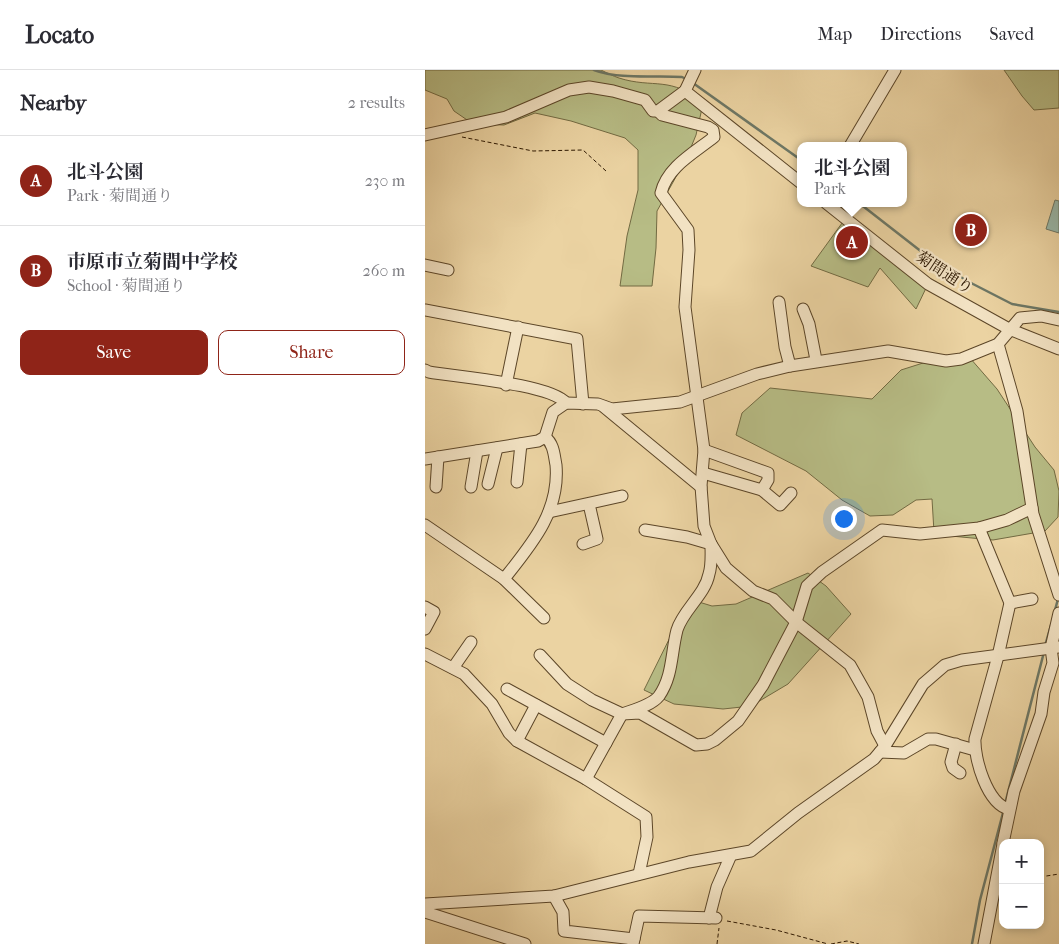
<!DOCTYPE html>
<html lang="en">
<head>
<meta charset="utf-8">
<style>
  :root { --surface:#fff; --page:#f7f7f7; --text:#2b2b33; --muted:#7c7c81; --line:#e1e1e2; --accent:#8f2418 }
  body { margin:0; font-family:"IM FELL French Canon","Noto Serif JP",serif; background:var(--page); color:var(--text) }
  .controls { position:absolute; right:15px; bottom:15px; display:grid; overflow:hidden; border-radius:10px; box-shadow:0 2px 8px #0003 }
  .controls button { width:45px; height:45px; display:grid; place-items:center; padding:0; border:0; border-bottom:1px solid var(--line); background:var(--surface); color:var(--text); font:25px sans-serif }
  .you { position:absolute; left:418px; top:448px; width:18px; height:18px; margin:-12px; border:4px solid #fff; border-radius:50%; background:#1a73e8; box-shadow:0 0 0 8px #1a73e833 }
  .badge { display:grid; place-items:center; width:32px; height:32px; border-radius:50%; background:var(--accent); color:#fff; font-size:16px; font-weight:700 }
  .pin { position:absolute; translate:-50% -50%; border:2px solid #fff; box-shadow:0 1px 5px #0006 }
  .popup { position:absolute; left:372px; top:72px; width:110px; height:65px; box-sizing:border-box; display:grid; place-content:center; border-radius:10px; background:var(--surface); filter:drop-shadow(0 1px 4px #0005); font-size:16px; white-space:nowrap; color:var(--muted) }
  .popup b { font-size:19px; color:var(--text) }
  .popup::after { content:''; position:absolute; left:50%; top:100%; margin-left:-10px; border:10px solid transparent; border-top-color:var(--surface) }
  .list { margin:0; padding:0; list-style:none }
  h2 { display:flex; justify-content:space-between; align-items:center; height:65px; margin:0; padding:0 20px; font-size:21px }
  h2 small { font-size:16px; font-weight:400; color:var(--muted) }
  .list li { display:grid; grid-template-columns:32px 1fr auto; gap:15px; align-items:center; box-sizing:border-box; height:90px; padding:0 20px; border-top:1px solid var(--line) }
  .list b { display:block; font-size:19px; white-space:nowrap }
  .list p { margin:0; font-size:16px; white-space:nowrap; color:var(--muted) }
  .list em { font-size:16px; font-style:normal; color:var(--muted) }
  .actions { display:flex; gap:10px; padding:15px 20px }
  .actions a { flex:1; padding:11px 0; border:1px solid var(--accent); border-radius:10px; text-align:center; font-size:18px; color:var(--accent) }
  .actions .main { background:var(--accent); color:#fff }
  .map { position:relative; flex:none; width:634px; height:874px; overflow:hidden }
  header { display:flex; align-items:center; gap:30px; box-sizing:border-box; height:70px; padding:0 25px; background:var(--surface); border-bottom:1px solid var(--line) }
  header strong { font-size:24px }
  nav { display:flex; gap:28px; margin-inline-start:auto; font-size:18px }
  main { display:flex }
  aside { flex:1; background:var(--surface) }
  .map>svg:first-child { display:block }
  .green { fill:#b7bc85; stroke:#726a42 }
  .water { fill:#98b7a9; stroke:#6d7765 }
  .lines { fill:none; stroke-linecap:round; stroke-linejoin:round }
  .stream { stroke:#6d7765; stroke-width:2.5 }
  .minor-casing { stroke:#5c4628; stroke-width:13 }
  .path { stroke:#2c1700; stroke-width:1; stroke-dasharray:4 2.5; stroke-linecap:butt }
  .minor { stroke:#f2e2c3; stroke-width:11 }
  .labels { text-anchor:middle; stroke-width:4.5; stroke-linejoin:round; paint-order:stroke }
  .street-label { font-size:16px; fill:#2c1700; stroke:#f2e2c3 }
</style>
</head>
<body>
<header>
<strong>Locato</strong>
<nav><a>Map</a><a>Directions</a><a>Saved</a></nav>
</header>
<main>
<aside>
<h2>Nearby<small>2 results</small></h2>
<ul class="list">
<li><span class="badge">A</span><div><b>北斗公園</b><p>Park · 菊間通り</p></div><em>230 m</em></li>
<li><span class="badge">B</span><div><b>市原市立菊間中学校</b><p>School · 菊間通り</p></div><em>260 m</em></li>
</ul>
<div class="actions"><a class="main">Save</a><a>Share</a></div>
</aside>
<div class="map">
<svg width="634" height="874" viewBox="0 0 634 874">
  <rect width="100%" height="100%" fill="#ebd3a2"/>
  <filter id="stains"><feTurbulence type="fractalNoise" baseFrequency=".004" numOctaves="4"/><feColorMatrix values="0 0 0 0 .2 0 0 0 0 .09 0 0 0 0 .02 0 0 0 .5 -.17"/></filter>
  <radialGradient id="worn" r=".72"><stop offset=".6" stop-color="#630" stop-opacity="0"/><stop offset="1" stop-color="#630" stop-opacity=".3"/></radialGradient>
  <g class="green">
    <path d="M0,0H176C182,3 188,6 194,8C228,19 247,5 278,34L271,65L262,87L232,141L231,178L227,216H195L202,166L213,120V80L200,68L146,51L110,43L79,55L48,54L29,41L22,29L0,20Z"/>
    <polygon points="579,0 634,0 634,38 609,40 597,26"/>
    <polygon points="420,149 503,214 491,239 455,198 443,217 386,196"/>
    <polygon points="520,286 545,288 572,319 610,377 629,400 634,421 633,447 620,461 568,470 526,466 509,462 507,429 491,430 468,445 445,446 417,430 381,401 311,365 317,343 345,318 447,329 476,300"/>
    <polygon points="383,503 401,516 426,544 363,614 326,636 298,639 249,634 219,620 264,529 287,536 311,534"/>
  </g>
  <polygon class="water" points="630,130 634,131 634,163 621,159"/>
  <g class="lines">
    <g class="stream">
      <path d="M169,0C196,10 228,5 257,7L261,9"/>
      <polyline points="268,13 376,90"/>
      <polyline points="434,133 511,193 548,214 587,234 634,242"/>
      <polyline points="630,540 633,529"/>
      <polyline points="620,576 626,555"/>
      <polyline points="580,734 619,582"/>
      <polyline points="547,874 555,830 579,739"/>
    </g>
    <defs>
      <g id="minor">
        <polyline points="260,21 376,113"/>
        <path d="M233,41L237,45L283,57L288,60L289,67C269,83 242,97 236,123L263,160L264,180L260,237L279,380L276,416L279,456L286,474L301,498L328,521L348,529L371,552L425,595L443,627L452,661L460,676"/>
        <polyline points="0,65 81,47 144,20 164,17 188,21 220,30 228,41 233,41 260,21 270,0"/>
        <polyline points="425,76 470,0"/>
        <polyline points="401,133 503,214 584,259 634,279"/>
        <polyline points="0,195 23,200"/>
        <polyline points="354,232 360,277 365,296"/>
        <polyline points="378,239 384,254 391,290"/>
        <polyline points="0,240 152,269 158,334"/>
        <polyline points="573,274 592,341 608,444 634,525"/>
        <path d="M0,300L4,302C32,307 125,314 141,333"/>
        <polyline points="81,315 93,257"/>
        <polyline points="179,337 276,417"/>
        <polyline points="279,380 343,403 343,410 337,420"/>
        <polyline points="0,389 113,371 120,367 128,342 141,333 173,334 187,339 255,332 332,304 365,296 463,281 521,291 536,289 573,274 595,248 616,246 634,250"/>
        <polyline points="278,403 337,420 355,435 366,423"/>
        <polyline points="92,412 96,374"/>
        <polyline points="63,414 72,378"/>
        <polyline points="11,417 13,387"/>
        <polyline points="46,417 52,381"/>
        <polyline points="124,442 197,426"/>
        <polyline points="0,455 79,509 119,548"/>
        <path d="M554,458L585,533L573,586L550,669C549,688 562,734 584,739"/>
        <polyline points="220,460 262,467 286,474"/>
        <polyline points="158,474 172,469 164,434"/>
        <path d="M79,509C106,475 135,442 131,395C129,385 129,374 120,367"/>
        <polyline points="585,533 607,529"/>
        <polyline points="0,537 9,542 0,559"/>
        <polyline points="0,584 39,604 67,634 84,663 92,671 161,709 221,747 222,767 214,804"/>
        <polyline points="115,585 142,614 167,630 197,644 215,643 271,675 282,674 290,670 313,651 338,615 371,552 382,516 397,502 457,460 495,464 554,458 582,450 607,438"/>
        <polyline points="28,598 46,572"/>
        <polyline points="82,619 181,673"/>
        <polyline points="92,671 111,635"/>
        <polyline points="531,674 526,692 528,698 535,703"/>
        <polyline points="455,682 479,683 503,669 511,669 550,680"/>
        <path d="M161,709L197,644C208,640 226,636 234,626C248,606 246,583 252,560C258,540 280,525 284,504C287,495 286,484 286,474"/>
        <polyline points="578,773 589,721 616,644 619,622 628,593 626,578 634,543"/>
        <polyline points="129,826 138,842 139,861 209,869"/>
        <polyline points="0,834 129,826 264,792 326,781 373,743 449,689 460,676 498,614 520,595 537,590 634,577"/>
        <polyline points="0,842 100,874"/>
        <polyline points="284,848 292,817 306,785"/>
        <polyline points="208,874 214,846 291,848"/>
        <polyline points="559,874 578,774"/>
      </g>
    </defs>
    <use href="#minor" class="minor-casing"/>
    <g class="path">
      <polyline points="37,67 108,81 158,80 181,101"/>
      <polyline points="615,807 634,804"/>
      <polyline points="302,851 351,860 403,874"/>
      <polyline points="292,874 294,858"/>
      <polyline points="406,874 422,871 434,874"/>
    </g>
    <use href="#minor" class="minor"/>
  </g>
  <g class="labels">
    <g class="street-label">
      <text transform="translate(520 202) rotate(33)" y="6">菊間通り</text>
    </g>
  </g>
  <rect width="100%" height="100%" filter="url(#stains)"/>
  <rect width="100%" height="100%" fill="url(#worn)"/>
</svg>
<div class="controls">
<button>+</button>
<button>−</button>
</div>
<div class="you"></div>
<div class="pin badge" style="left:427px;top:172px">A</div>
<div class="popup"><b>北斗公園</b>Park</div>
<div class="pin badge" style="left:546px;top:160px">B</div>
</div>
</main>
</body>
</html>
